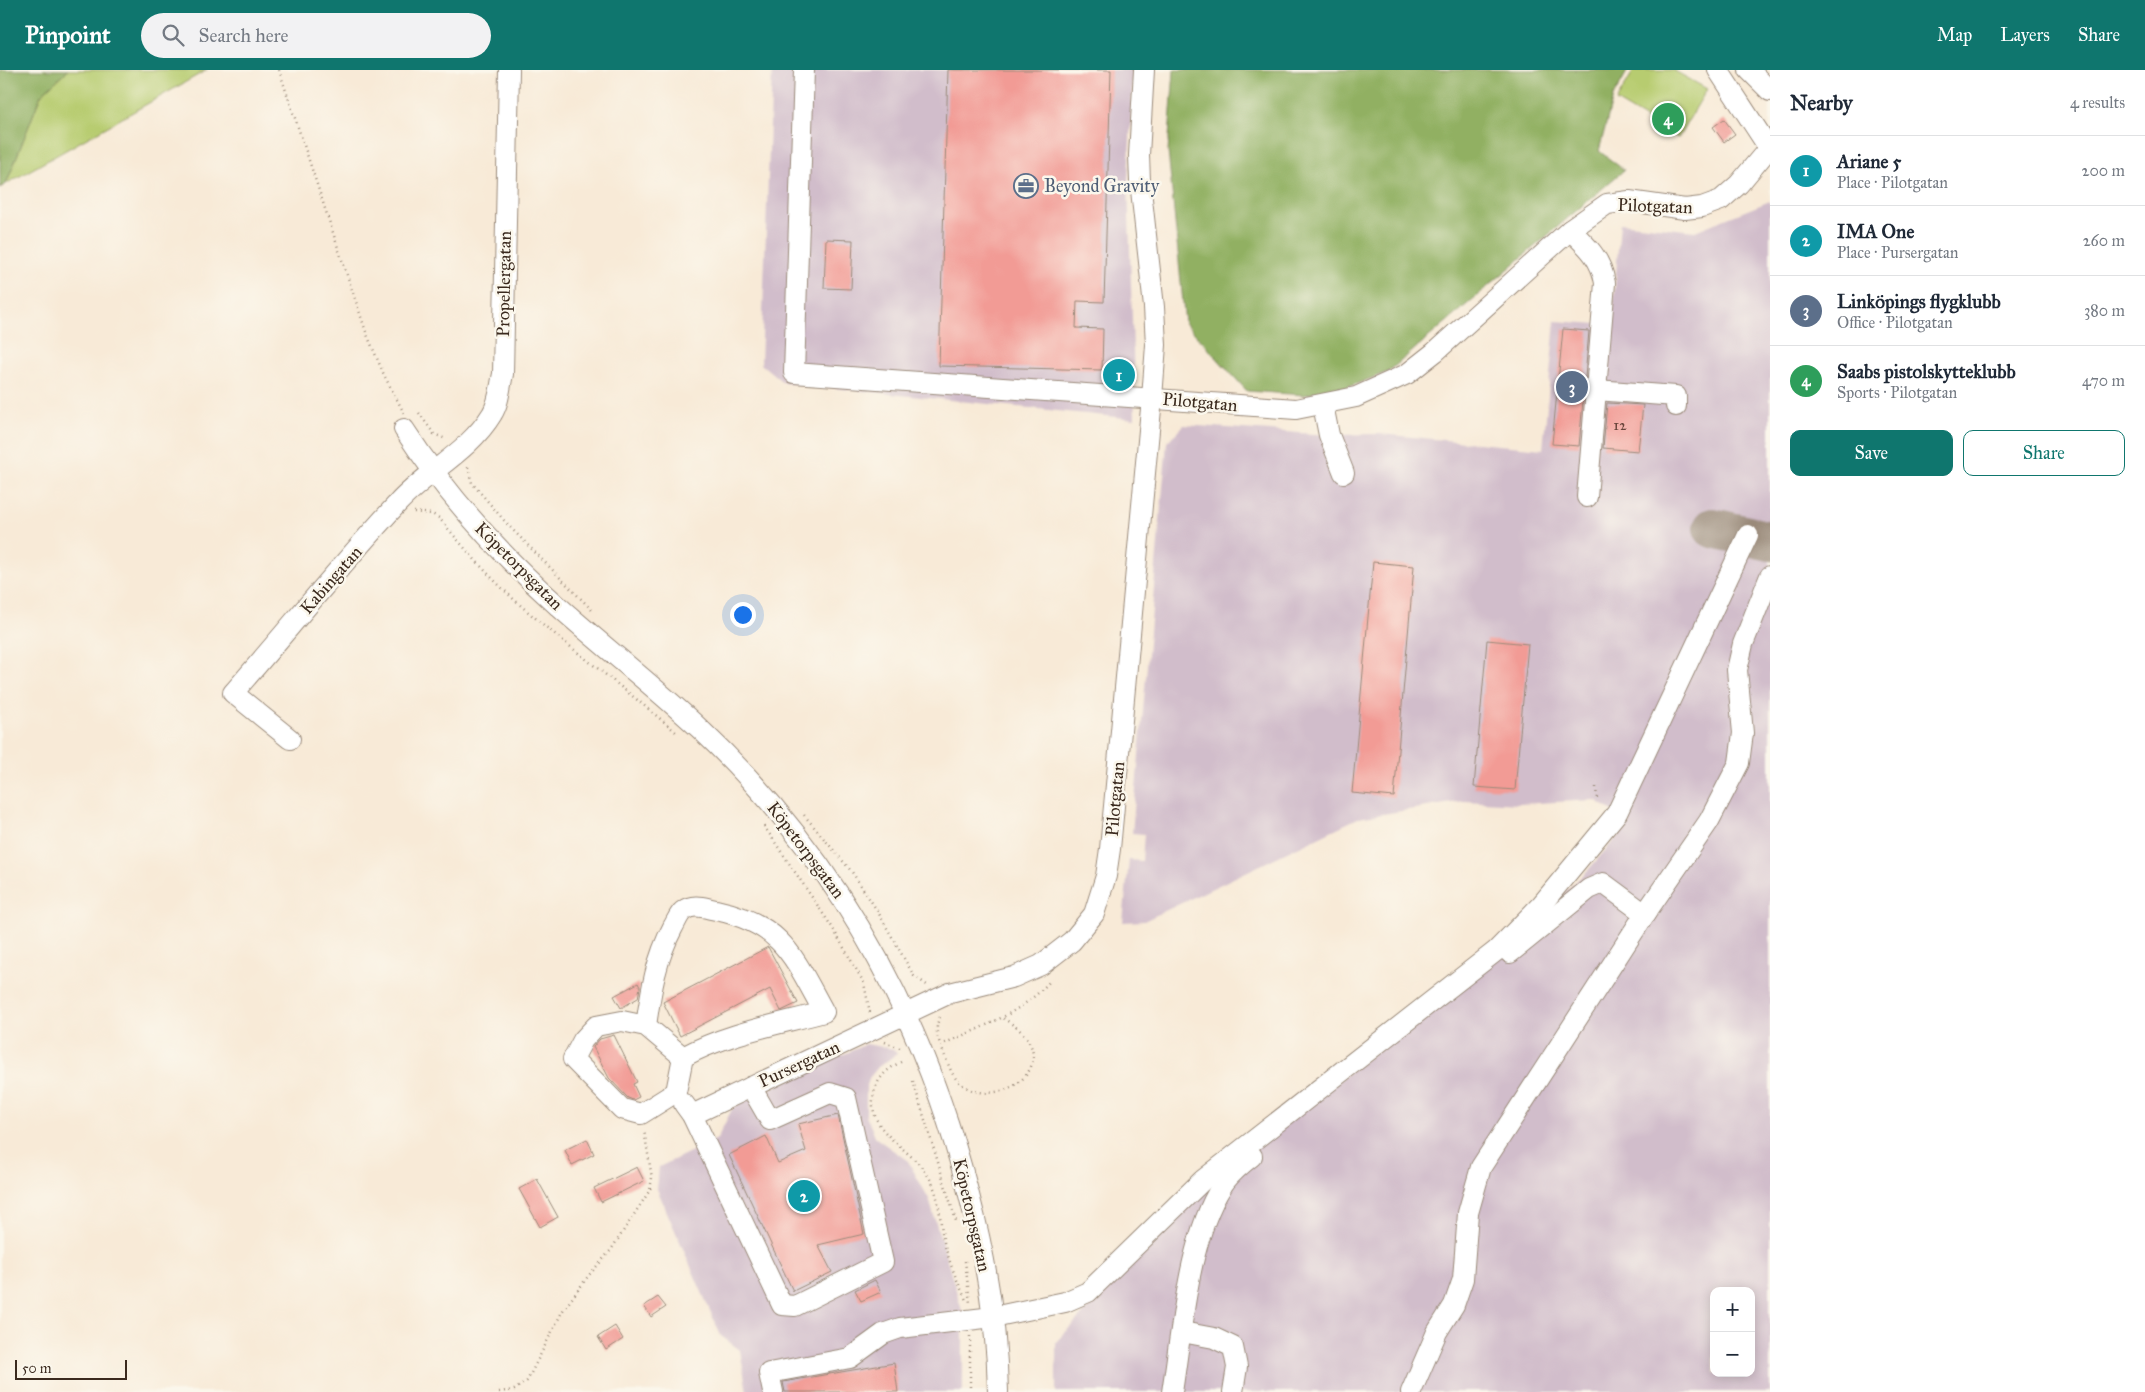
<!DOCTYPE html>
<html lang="en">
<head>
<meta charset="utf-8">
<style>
  :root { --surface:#fff; --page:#f2f2f3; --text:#1f2937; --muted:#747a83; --line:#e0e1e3; --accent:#0f766e }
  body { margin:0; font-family:"IM FELL Great Primer",serif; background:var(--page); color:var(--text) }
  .controls { position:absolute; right:15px; bottom:15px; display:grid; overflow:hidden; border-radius:10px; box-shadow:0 2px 12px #0003 }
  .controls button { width:45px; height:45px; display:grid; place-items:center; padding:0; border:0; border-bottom:1px solid var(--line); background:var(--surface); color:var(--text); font:25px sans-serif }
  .scale { position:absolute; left:15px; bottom:12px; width:112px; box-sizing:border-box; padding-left:5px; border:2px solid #3b2a1e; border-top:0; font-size:14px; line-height:18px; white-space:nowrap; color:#3b2a1e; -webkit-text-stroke:4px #fbf7ec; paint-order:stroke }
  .you { position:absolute; left:742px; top:544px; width:18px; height:18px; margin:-12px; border:4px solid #fff; border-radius:50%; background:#1a73e8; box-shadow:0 0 0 8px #1a73e833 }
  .badge { display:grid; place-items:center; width:32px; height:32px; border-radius:50%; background:var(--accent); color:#fff; font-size:16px; font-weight:700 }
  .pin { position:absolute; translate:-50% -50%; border:2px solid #fff; box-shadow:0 1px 5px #0006 }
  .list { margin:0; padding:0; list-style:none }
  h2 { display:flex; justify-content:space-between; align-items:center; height:65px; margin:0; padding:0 20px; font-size:21px }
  h2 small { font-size:16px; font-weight:400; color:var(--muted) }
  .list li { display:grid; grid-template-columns:32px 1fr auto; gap:15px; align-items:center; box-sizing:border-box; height:70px; padding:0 20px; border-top:1px solid var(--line) }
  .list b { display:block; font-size:19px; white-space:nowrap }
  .list p { margin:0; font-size:16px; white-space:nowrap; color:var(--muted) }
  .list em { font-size:16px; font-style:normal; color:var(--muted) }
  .actions { display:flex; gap:10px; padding:15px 20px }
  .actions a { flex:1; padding:11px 0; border:1px solid var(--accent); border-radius:10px; text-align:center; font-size:18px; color:var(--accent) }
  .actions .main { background:var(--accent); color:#fff }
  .icon { flex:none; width:28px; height:28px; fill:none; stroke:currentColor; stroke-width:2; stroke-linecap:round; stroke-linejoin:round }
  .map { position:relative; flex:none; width:1770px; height:1322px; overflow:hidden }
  header { display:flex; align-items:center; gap:30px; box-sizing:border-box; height:70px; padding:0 25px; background:var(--accent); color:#fff }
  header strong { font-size:24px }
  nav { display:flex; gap:28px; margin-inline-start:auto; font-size:18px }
  .search { width:350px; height:45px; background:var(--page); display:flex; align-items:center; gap:12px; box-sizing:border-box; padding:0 18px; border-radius:28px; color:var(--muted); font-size:19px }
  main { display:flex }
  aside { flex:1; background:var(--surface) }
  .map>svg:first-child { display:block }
  .industrial { fill:#d1bdcb; fill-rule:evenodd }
  .green { fill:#b7cc6f; stroke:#797b46 }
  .forest { fill:#91b062; stroke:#666d40 }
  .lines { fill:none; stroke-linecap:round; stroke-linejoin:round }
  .taxiway { stroke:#9a8a7a; stroke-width:40 }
  .building { fill:#f29b95 }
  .minor-casing { stroke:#9a8a7a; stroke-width:22 }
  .path { stroke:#9a8a7a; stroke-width:2.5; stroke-dasharray:1 4; stroke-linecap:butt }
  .minor { stroke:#fff; stroke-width:20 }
  .labels { text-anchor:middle; stroke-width:5; stroke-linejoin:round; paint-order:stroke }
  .number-label { font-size:15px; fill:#69463c }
  .service-label { font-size:18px; fill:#4e5e75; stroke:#fbf7ec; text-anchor:start }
  .street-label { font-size:18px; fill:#3b2a1e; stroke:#fbf7ec }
</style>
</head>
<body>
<header>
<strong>Pinpoint</strong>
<div class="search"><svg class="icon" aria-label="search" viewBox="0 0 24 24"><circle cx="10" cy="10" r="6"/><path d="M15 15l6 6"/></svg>Search here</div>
<nav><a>Map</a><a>Layers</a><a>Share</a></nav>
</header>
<main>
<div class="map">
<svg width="1770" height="1322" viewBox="0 0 1770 1322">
  <rect width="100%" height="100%" fill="#fbf7ec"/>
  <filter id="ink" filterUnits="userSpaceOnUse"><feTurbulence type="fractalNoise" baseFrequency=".02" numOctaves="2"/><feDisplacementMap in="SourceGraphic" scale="10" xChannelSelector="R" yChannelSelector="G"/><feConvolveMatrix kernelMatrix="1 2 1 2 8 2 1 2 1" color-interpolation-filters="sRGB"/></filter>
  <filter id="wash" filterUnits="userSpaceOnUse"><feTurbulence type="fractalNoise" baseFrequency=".0096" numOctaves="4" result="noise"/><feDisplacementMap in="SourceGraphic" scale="20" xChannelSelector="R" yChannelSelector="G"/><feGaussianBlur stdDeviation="1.12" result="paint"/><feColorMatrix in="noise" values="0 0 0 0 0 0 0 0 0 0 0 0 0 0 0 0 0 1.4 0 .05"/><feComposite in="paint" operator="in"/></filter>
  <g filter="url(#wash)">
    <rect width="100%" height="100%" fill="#f8ead7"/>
    <g class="industrial">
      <polygon points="772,0 1133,0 1128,112 1135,349 784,313 761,294"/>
      <path d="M1770,131V1322H1056V1272L1208,1113L1499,885L1588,800L1630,752L1595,730L1519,734L1464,731L1358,748L1144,851L1123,852L1129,790L1142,791L1144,764L1132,763L1167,372L1184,355L1329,365L1379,364L1543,379L1555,251L1612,255L1620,153L1695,161ZM1714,1221H1751V1303H1714Z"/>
      <polygon points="866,974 893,979 897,984 878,997 870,1007 866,1018 866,1046 876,1068 908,1091 929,1129 963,1244 963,1322 747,1322 740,1280 721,1266 657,1119 659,1097 717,1069 732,1039 739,1033"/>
    </g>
    <g class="green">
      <polygon points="68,0 207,0 6,114 41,25"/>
      <polygon points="1634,0 1673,0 1707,19 1678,68 1616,31"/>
    </g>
    <g class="forest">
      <polygon points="0,0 68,0 41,25 6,114 0,118"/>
      <polygon points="1174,0 1628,0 1613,27 1599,81 1624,100 1388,302 1348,317 1304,325 1247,321 1185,253 1168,81"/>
    </g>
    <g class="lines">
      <polyline class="taxiway" points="1713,458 1770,471"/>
    </g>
    <g id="blocks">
      <g class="building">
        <polygon points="948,0 1111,0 1104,232 1077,231 1076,258 1103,259 1102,300 939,296"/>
        <polygon points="1724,49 1735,64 1724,72 1713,57"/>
        <polygon points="826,169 853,170 851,219 824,218"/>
        <polygon points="1563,259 1589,261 1579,376 1552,374"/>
        <polygon points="1607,333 1643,335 1638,381 1603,378"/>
        <polygon points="1373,492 1414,496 1394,727 1352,723"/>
        <polygon points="1487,570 1528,574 1515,720 1474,717"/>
        <polygon points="768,877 798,933 781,941 770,919 680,966 663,932"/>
        <polygon points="638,913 640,917 638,928 621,938 614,926"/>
        <polygon points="614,965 637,1012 633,1014 639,1027 633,1030 628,1028 609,1008 593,977 600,969"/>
        <polygon points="838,1045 864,1164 818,1175 832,1202 793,1221 729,1085 766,1066 778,1093 806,1081 798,1054"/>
        <polygon points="587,1069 594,1084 572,1095 565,1080"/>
        <polygon points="637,1097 644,1111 601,1132 594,1118"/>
        <polygon points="537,1109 558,1147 540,1157 519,1119"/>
        <polygon points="875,1210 881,1222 861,1231 855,1220"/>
        <polygon points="658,1227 666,1237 651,1247 644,1236"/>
        <polygon points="615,1256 623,1269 606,1280 598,1267"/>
        <polygon points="894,1293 898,1322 785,1322 783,1312"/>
      </g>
    </g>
  </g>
  <g filter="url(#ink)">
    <use href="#blocks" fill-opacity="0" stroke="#9a8a7a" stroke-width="1"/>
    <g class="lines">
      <defs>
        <g id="minor">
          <polyline points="804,0 794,303 1296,339 1356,327 1407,304 1435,282 1570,160 1607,134 1629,131 1685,139 1702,137 1721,130 1739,114 1769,78 1718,0"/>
          <polyline points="1749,0 1770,21"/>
          <path d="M1570,160C1587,176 1601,188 1605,213L1587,427"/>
          <polyline points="1596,320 1676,326 1676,336"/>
          <polyline points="1323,335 1329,365 1344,403"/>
          <path d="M404,359C446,424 500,484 558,536C604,577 654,616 700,659C836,787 923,944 969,1125C986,1189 997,1255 998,1322"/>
          <path d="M290,669L233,623C288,560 341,494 398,433C427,401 469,382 492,344C499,333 500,317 503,304L509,0"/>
          <polyline points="1510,883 1589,819 1603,813 1645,844"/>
          <path d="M646,956C651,920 656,889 673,857C676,852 679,844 683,841C693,833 705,838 716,840C783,854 794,888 824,942C776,955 727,963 683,987L676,1022L641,1044L622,1039L573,989L583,970L596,956L622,951L646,956L683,987"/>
          <polyline points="684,1034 692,1045 782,1235 795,1236 883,1192 846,1028 830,1023 770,1050 751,1017"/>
          <polyline points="692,1045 950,923 1014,907 1041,895 1072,871 1094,844 1106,806 1110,779 1152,328 1156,275 1154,237 1140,111 1139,85 1144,0"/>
          <polyline points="1182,1262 1214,1268 1233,1277 1237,1297 1233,1322"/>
          <polyline points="773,1322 769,1303 850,1288 883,1264 900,1258 993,1247 1065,1232 1088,1222 1203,1110 1496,881 1541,835 1617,743 1748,465"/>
          <path d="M1172,1322C1182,1260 1188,1169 1222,1116C1229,1104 1241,1095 1252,1086"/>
          <polyline points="1411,1322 1437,1262 1454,1235 1463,1209 1468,1143 1481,1097 1645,844 1709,751 1739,693 1743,663 1737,600 1743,574 1770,506"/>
        </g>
      </defs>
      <use href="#minor" class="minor-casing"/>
      <g class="path">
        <polyline points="279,0 366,262 384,305 404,343"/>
        <polyline points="419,343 434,364 446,369"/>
        <polyline points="468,397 472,413 508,455 592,540"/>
        <path d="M414,442L432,444L439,448C466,480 494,513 526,540C575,582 627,620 677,663"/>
        <polyline points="1596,717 1597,729"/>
        <polyline points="804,745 852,802 878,842 914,906 927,915"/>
        <polyline points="764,756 832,857 864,913 870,943"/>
        <path d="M940,947C933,960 939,971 944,984C948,993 951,1004 958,1011C991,1043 1057,1003 1024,965C1019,958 1010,953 1003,948"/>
        <polyline points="885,972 900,978"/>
        <path d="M945,973C982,957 1022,943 1050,911"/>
        <path d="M901,992C889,998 880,1005 875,1019C861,1067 920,1077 934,1118C940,1134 940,1151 943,1168C948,1190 957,1211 967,1232"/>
        <polyline points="913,1011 957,1154"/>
        <polyline points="965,1191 970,1233"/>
        <polyline points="499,1322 514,1320 527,1311 562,1242 589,1205 611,1180 650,1120 652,1108 644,1060"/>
        <polyline points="970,1322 970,1266"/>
      </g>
      <use href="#minor" class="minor"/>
    </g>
  </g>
  <defs>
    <symbol id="office-ring" viewBox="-11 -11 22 22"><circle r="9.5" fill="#fbf7ec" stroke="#5c6f8a" stroke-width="1.5"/><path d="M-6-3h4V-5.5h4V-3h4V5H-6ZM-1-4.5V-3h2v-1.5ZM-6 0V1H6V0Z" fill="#5c6f8a"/></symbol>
  </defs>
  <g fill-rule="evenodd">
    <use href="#office-ring" x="1012" y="102" width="28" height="28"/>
  </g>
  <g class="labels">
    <g class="number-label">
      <text x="1620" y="360">12</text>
    </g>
    <g class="service-label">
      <text x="1044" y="122">Beyond Gravity</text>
    </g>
    <g class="street-label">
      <text transform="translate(1655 136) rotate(2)" y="6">Pilotgatan</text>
      <text transform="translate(504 214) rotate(-89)" y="6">Propellergatan</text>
      <text transform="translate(1200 332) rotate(5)" y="6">Pilotgatan</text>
      <text transform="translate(519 496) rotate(45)" y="6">Köpetorpsgatan</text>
      <text transform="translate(331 510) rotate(-49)" y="6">Kabingatan</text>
      <text transform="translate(1115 729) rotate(-85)" y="6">Pilotgatan</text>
      <text transform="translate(806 780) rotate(53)" y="6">Köpetorpsgatan</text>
      <text transform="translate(799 994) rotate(-25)" y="6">Pursergatan</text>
      <text transform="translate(972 1145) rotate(77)" y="6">Köpetorpsgatan</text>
    </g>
  </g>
</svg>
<div class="controls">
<button>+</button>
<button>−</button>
</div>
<div class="scale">50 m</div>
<div class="you"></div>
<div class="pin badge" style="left:1119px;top:305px;background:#0f9aa8">1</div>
<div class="pin badge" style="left:804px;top:1126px;background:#0f9aa8">2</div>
<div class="pin badge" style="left:1572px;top:317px;background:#5c6f8a">3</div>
<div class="pin badge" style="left:1668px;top:49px;background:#2e9e5b">4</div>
</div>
<aside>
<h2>Nearby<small>4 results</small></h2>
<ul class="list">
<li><span class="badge" style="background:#0f9aa8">1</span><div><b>Ariane 5</b><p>Place · Pilotgatan</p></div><em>200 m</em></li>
<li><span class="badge" style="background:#0f9aa8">2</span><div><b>IMA One</b><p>Place · Pursergatan</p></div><em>260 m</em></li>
<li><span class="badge" style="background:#5c6f8a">3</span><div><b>Linköpings flygklubb</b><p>Office · Pilotgatan</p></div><em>380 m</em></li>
<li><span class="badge" style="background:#2e9e5b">4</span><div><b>Saabs pistolskytteklubb</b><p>Sports · Pilotgatan</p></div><em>470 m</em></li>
</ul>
<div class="actions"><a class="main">Save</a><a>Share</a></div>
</aside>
</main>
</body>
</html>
